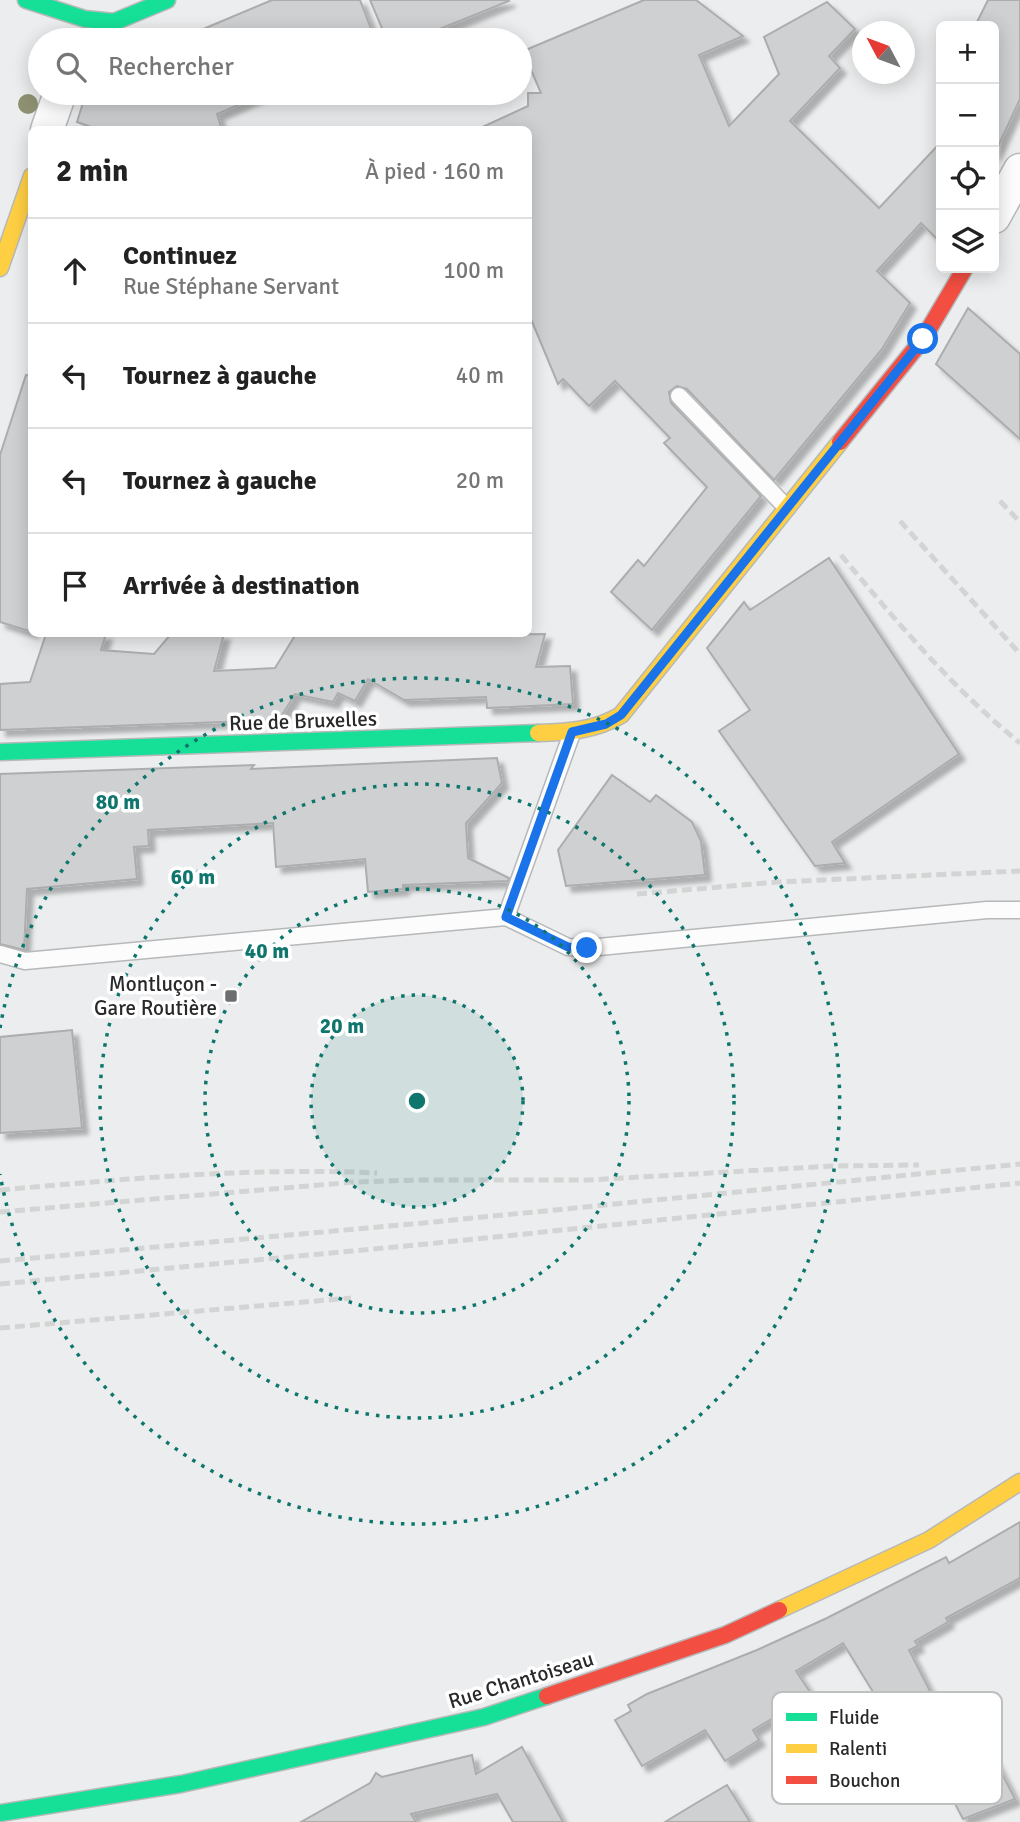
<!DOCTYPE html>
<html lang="fr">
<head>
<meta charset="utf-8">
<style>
  :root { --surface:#fff; --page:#f6f6f6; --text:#222; --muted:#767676; --line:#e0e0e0 }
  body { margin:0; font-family:Signika,sans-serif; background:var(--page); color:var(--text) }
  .controls { position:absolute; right:21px; top:21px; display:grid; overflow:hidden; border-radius:10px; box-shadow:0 4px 18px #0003 }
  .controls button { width:63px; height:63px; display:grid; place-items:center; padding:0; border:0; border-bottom:2px solid var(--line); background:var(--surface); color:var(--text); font:35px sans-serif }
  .compass { position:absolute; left:852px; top:21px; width:63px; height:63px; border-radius:50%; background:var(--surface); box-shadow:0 4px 18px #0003; rotate:311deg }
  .stop { position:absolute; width:21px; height:21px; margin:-16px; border:5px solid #1a73e8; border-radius:50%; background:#fff }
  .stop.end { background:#1a73e8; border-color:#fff; box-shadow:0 2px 7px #0008 }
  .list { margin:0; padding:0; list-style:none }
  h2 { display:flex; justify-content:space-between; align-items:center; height:91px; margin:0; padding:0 28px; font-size:30px }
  h2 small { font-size:23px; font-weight:400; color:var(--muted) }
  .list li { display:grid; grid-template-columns:46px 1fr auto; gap:21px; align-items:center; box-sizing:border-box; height:105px; padding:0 28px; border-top:2px solid var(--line) }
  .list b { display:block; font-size:26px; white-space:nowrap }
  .list p { margin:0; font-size:23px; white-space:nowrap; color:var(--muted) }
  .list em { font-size:23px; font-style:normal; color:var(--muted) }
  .icon { flex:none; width:38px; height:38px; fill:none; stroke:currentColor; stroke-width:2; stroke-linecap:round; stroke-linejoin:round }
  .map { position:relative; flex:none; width:1020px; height:1822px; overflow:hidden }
  .search { position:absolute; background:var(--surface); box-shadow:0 4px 18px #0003; left:28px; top:28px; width:504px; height:77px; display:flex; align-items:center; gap:18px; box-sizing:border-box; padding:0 24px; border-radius:38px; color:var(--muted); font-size:26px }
  .panel { position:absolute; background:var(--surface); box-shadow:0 4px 18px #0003; left:28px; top:126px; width:504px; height:511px; border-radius:10px }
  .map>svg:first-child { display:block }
  .building { fill:#cfd0d1; stroke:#acadae; stroke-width:2; filter:url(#shadow) }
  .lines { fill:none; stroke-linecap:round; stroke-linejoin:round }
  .lane-casing { stroke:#b7b8b9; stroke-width:19 }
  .street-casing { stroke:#b7b8b9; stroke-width:35 }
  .fast-casing { stroke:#b7b8b9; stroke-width:19 }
  .slow-casing { stroke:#b7b8b9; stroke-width:19 }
  .jam-casing { stroke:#b7b8b9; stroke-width:19 }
  .lane { stroke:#fcfcfc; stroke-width:16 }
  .street { stroke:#fcfcfc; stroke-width:32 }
  .fast { stroke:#16e098; stroke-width:16 }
  .slow { stroke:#ffcf43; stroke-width:16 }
  .jam { stroke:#f24e42; stroke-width:16 }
  .rail { stroke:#d3d4d4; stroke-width:5; stroke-dasharray:10 5; stroke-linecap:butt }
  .tree { fill:#8d9171 }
  .route { stroke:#1a73e8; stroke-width:9 }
  .ring { fill:none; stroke:#0f766e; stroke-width:3.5; stroke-dasharray:3.5 7 }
  .poi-dot { fill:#6d6e6f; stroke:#fff; stroke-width:2.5 }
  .labels { text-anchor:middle; stroke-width:7; stroke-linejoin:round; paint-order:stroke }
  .street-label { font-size:21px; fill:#28292a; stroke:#fff }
  .poi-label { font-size:21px; fill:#28292a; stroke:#fff; text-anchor:end }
  .key { fill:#fff; stroke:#bebfbf; stroke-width:2 }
  .key-label { font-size:19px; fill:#28292a }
  .centre { fill:#0f766e; stroke:#fff; stroke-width:3.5 }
  .ring-label { font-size:21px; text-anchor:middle; font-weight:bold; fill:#0f766e; stroke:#fff; stroke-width:7; stroke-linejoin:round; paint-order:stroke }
</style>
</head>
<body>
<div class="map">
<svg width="1020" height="1822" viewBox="0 0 1020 1822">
  <defs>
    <filter id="shadow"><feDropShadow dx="6" dy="6" stdDeviation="2" flood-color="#0004"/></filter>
  </defs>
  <rect width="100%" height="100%" fill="#ecedee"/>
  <g class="building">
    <polygon points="272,0 360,0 373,34 358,40 177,40"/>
    <polygon points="370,0 508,0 509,1 432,32 436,40 387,40"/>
    <polygon points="644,0 696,0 743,36 699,55 729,126 779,74 764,37 827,2 855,29 829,56 840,68 790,121 879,208 941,142 941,243 921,223 877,271 910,303 882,349 774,480 687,389 677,386 669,392 671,403 761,496 652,630 611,592 638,560 644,566 707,487 664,443 670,438 615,381 589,406 563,379 558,384 528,312 528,130 476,130 528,106 528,93 541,93 528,63 528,49"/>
    <polygon points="988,0 1020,0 1020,99 994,155 994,26 975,26"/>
    <polygon points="86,93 266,93 217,114 222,130 100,130 77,122"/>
    <polygon points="968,308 1020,354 1020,439 936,364"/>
    <polygon points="26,375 32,376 32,632 0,622 0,455"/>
    <polygon points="829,558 959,754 832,842 845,863 815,866 719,731 750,710 707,648 744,602 750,610"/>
    <polygon points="46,634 106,634 101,650 154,654 171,634 224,634 214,671 275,668 296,634 365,634 368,636 545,634 536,667 570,666 573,704 487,708 486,697 404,700 368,679 355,701 338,693 333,702 295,694 279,720 0,730 0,684 30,682"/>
    <polygon points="497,758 502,783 466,823 468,858 509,878 508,881 403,885 403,889 368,892 365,859 276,867 273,823 148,830 149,846 134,847 137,879 27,889 24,950 0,944 0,774 254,765 251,769"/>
    <polygon points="612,775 650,802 656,795 692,822 701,841 705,875 566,886 558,850"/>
    <polygon points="72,1030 82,1128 0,1133 0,1037"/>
    <polygon points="1020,1522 1020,1578 946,1618 948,1622 915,1641 918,1646 909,1650 930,1691 886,1713 843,1643 796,1671 812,1695 753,1730 759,1740 725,1761 705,1730 642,1766 615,1720 631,1711 628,1705 647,1694 757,1650 827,1618 946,1557 949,1563"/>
    <polygon points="971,1714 1015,1799 963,1819 931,1758 944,1752 934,1734"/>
    <polygon points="522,1747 563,1822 513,1822 497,1794 411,1814 416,1822 301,1822 370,1783 376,1773 382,1777 472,1755 476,1774"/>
    <polygon points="727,1785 750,1822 665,1822 698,1802"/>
  </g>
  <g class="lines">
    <defs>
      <g id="lane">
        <polyline points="679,396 787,508"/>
        <polyline points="506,917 568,947 588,948 987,910 1020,910"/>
        <polyline points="0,954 25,961 506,917 572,733"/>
      </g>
      <g id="street">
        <polyline points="47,130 60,93"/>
        <polyline points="994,217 1020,170"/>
      </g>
      <g id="fast">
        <polyline points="26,0 85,19 114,22 167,0"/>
        <polyline points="0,752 538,733"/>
        <polyline points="0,1813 181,1784 484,1717 547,1696"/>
      </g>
      <g id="slow">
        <polyline points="0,268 32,176"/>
        <path d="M538,733C567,732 595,731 621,715L840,442"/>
        <polyline points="779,1610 929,1540 1020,1482"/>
      </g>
      <g id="jam">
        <polyline points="840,442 923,339 965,268"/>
        <polyline points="547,1696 725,1635 779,1610"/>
      </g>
    </defs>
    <use href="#lane" class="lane-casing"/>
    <use href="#street" class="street-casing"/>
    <use href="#fast" class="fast-casing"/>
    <use href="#slow" class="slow-casing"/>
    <use href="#jam" class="jam-casing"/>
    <use href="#lane" class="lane"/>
    <use href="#street" class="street"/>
    <use href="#fast" class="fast"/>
    <use href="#slow" class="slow"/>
    <use href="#jam" class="jam"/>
    <g class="rail">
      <polyline points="1000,501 1020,522"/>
      <polyline points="900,521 1020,654"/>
      <path d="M841,555C897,622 952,688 1020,743"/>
      <polyline points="637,894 778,882 1020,871"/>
      <path d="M0,1190C126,1179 251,1167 377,1173"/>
      <polyline points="0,1212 355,1182 418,1180 588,1180 833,1166 919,1165"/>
      <polyline points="0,1261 423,1223 1020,1164"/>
      <polyline points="0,1284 427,1244 1020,1183"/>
      <polyline points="0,1328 351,1298"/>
    </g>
  </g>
  <circle class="tree" cx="28" cy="104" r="10"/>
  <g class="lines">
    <polyline class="route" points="587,948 568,947 506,917 572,732 606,724 621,715 923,339"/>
  </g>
  <circle cx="417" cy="1101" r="106" fill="#0f766e" fill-opacity=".12"/>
  <g class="ring">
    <circle cx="417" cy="1101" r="106"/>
    <circle cx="417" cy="1101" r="212"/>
    <circle cx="417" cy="1101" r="317"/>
    <path d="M0 1028A423 423 0 1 1 0 1174"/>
  </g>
  <rect class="poi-dot" x="224" y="989" width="14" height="14" rx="3.5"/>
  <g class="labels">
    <g class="street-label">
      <text transform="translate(303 721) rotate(-2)" y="7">Rue de Bruxelles</text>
      <text transform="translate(521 1680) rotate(-17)" y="7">Rue Chantoiseau</text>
    </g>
    <g class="poi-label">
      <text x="217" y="991">Montluçon -<tspan x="217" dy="24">Gare Routière</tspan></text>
    </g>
  </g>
  <rect x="772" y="1692" width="230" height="112" rx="10" class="key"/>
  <rect x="786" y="1713" width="31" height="8" fill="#16e098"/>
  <rect x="786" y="1744" width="31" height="9" fill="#ffcf43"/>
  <rect x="786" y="1776" width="31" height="8" fill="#f24e42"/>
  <g class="key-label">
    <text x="829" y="1724">Fluide</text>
    <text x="829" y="1755">Ralenti</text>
    <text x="829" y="1787">Bouchon</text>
  </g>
  <circle cx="417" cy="1101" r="10" class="centre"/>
  <g class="ring-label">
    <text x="118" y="809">80 m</text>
    <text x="193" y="884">60 m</text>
    <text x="267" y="958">40 m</text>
    <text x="342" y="1033">20 m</text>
  </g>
</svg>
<div class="controls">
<button>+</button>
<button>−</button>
<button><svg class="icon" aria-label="locate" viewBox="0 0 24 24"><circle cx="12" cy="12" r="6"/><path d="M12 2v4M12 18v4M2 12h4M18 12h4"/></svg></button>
<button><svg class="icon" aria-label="layers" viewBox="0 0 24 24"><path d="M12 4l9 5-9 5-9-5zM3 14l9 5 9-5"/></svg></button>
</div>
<svg class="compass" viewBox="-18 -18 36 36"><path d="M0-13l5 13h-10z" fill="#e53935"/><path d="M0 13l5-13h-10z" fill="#767676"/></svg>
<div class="stop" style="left:923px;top:339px"></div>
<div class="stop end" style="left:587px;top:948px"></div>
<div class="search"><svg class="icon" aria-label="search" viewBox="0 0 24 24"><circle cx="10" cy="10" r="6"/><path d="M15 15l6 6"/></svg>Rechercher</div>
<section class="panel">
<h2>2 min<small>À pied · 160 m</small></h2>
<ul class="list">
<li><svg class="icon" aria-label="ahead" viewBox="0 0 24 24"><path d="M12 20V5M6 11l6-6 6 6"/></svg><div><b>Continuez</b><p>Rue Stéphane Servant</p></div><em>100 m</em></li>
<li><svg class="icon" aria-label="left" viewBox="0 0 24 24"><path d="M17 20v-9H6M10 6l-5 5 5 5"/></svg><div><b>Tournez à gauche</b></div><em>40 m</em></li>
<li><svg class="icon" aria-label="left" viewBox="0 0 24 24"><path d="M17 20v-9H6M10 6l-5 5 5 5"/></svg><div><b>Tournez à gauche</b></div><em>20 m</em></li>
<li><svg class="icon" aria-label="arrive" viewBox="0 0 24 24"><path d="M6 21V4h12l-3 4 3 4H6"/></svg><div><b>Arrivée à destination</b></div></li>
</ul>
</section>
</div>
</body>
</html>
